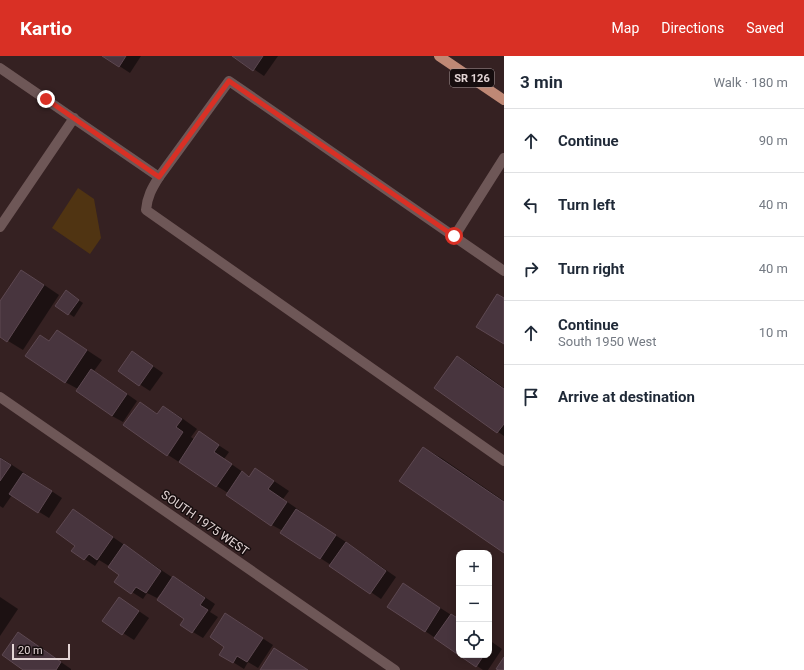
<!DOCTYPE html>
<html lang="en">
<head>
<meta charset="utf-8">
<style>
  :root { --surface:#fff; --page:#f6f6f7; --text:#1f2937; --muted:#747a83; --line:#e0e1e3; --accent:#d93025 }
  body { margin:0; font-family:Roboto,sans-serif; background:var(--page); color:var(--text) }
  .controls { position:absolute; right:12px; bottom:12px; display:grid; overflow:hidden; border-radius:8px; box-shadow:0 2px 10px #0003 }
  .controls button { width:36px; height:36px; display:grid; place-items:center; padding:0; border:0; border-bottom:1px solid var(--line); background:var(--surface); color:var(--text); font:20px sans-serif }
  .scale { position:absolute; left:12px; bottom:10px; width:58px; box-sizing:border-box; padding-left:4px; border:2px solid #e3d5d5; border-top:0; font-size:11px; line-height:14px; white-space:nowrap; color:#e3d5d5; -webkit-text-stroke:3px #160d0e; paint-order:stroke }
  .stop { position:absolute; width:12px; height:12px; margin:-9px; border:3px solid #d93025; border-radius:50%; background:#fff }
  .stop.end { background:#d93025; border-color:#fff; box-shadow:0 1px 4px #0008 }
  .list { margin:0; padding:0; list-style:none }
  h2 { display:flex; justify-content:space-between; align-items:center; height:52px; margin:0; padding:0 16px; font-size:17px }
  h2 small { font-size:13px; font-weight:400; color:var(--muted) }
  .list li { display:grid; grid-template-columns:26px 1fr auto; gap:12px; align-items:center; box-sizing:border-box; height:64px; padding:0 16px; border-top:1px solid var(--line) }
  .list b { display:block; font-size:15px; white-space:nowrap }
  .list p { margin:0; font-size:13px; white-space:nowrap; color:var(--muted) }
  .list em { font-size:13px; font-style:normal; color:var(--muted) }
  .icon { flex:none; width:22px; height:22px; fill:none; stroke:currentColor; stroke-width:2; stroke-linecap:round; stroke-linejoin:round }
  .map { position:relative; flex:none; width:504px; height:614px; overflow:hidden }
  header { display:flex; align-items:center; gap:24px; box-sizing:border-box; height:56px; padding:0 20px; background:var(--accent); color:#fff }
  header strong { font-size:19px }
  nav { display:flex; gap:22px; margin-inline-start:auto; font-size:14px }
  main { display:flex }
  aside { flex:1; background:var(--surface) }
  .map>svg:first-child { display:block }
  .green { fill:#503412 }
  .shadow { fill:#0007 }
  .building { fill:#48353e; stroke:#5d4851 }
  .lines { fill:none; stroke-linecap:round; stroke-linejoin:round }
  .minor { stroke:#6e5757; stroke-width:10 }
  .major { stroke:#bf8875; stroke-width:10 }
  .route { stroke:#d93025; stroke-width:5 }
  .labels { text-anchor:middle; stroke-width:3; stroke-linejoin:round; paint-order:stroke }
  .shield { fill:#160d0e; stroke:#a69999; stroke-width:1 }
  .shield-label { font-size:11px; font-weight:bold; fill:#e3d5d5 }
  .street-label { font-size:12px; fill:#e3d5d5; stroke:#160d0e }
</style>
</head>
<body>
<header>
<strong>Kartio</strong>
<nav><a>Map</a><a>Directions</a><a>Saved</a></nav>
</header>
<main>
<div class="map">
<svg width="504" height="614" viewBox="0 0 504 614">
  <rect width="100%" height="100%" fill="#352122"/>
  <polygon class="green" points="78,132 94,143 101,182 90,198 52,172"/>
  <g class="shadow">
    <polygon points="104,0 141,0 130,17"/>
    <polygon points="234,0 278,0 264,20"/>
    <polygon points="37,224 59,239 23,294 0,280 0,247"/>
    <polygon points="71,239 83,247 74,261 56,249"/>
    <polygon points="73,285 102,304 94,315 137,345 123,366 112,360 78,333 65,326 50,286"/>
    <polygon points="132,296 163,317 150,335 119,315"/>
    <polygon points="458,301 473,310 504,332 504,380 435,332"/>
    <polygon points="140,347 158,358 163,351 179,360 197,373 191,381 195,384 200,377 229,396 224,403 250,421 255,414 271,423 289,435 283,443 302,456 301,457 346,486 396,521 381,543 331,509 281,477 283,475 272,469 228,437 168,399"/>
    <polygon points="424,392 443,403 504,445 504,496"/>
    <polygon points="0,401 62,442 49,462 12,439 3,452 0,450"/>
    <polygon points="73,454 173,522 174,521 184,527 215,548 210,556 218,561 203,582 193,576 185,563 160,538 157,542 147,537 143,543 116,526 120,518 109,510 99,504 95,510 73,495 77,490"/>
    <polygon points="414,535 459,564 459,598 425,575"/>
    <polygon points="0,541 18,553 0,580"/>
    <polygon points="130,549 149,562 134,584 104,565"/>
    <polygon points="236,565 273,589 258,612 248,606 244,613 220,598 226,590"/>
    <polygon points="29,584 71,613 71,614 24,614"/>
    <polygon points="489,584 502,593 488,614 483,614 461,599 489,599"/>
  </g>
  <g class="building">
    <polygon points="102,0 126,0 119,11"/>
    <polygon points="232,0 263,0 253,15"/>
    <polygon points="21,214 44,229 7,286 0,281 0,245"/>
    <polygon points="66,234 79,244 68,259 55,250"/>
    <polygon points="497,238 504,242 504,288 476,271"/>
    <polygon points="57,274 87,294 65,327 25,300 40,279 49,285"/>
    <polygon points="132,295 153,310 139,330 118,315"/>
    <polygon points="457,300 504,333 504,368 497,377 434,332"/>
    <polygon points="91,313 127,338 112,360 76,335"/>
    <polygon points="140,346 157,358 163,350 182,363 176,371 183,376 167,400 123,369"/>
    <polygon points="199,375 219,389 214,396 232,408 216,431 179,406"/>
    <polygon points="423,391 504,446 504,497 399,425"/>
    <polygon points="0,402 11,409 0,425"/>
    <polygon points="255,412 274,425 268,433 287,446 271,470 226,439 242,415 249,421"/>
    <polygon points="23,417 52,435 38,457 9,438"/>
    <polygon points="73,453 113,481 97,504 89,498 84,504 71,495 75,490 56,476"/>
    <polygon points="296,453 336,479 320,503 280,477"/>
    <polygon points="346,486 386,515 370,538 329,510"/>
    <polygon points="124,488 161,515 146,537 136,531 131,538 114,526 119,519 108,511"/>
    <polygon points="173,520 205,542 200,549 208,554 192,577 180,569 184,563 157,544"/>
    <polygon points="403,527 440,552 425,576 387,551"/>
    <polygon points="119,541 139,555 122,579 102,565"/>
    <polygon points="225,557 263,582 247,606 237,600 233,607 219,599 224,591 210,581"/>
    <polygon points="451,558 459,563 459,599 484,599 476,611 434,582"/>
    <polygon points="18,576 61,606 56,614 23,614 2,599"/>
    <polygon points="274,592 308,614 260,614"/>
    <polygon points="504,601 504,614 499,614 496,613"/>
  </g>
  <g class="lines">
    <g class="minor">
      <path d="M0,12L159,121C152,132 147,141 146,154L504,405"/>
      <polyline points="159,121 229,25 504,215"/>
      <polyline points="0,171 74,62"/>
      <polyline points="454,181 504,102"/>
      <polyline points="0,341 395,614"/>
    </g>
    <polyline class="major" points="439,0 504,44"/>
  </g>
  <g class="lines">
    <polyline class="route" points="46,43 159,121 229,25 454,180"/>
  </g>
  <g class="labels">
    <rect class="shield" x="450" y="13" width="44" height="18" rx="3"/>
    <g class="shield-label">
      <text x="472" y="26">SR 126</text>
    </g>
    <g class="street-label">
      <text transform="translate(205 467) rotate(35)" y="4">SOUTH 1975 WEST</text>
    </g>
  </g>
</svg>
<div class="controls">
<button>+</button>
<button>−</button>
<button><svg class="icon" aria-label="locate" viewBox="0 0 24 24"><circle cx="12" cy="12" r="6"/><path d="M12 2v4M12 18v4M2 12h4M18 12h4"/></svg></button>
</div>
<div class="scale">20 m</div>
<div class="stop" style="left:454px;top:180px"></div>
<div class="stop end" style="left:46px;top:43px"></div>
</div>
<aside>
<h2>3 min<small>Walk · 180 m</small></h2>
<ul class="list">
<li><svg class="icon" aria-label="ahead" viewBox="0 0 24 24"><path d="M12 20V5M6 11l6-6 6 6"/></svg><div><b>Continue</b></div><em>90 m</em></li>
<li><svg class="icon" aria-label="left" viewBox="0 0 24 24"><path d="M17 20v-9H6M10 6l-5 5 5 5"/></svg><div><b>Turn left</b></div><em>40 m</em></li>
<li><svg class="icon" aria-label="right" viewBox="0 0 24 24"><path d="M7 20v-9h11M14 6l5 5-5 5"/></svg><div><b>Turn right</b></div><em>40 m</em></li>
<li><svg class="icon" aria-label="ahead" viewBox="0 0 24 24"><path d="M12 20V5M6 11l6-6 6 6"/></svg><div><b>Continue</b><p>South 1950 West</p></div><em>10 m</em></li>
<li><svg class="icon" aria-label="arrive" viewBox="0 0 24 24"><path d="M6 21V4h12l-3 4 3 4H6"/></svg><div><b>Arrive at destination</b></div></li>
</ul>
</aside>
</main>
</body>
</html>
